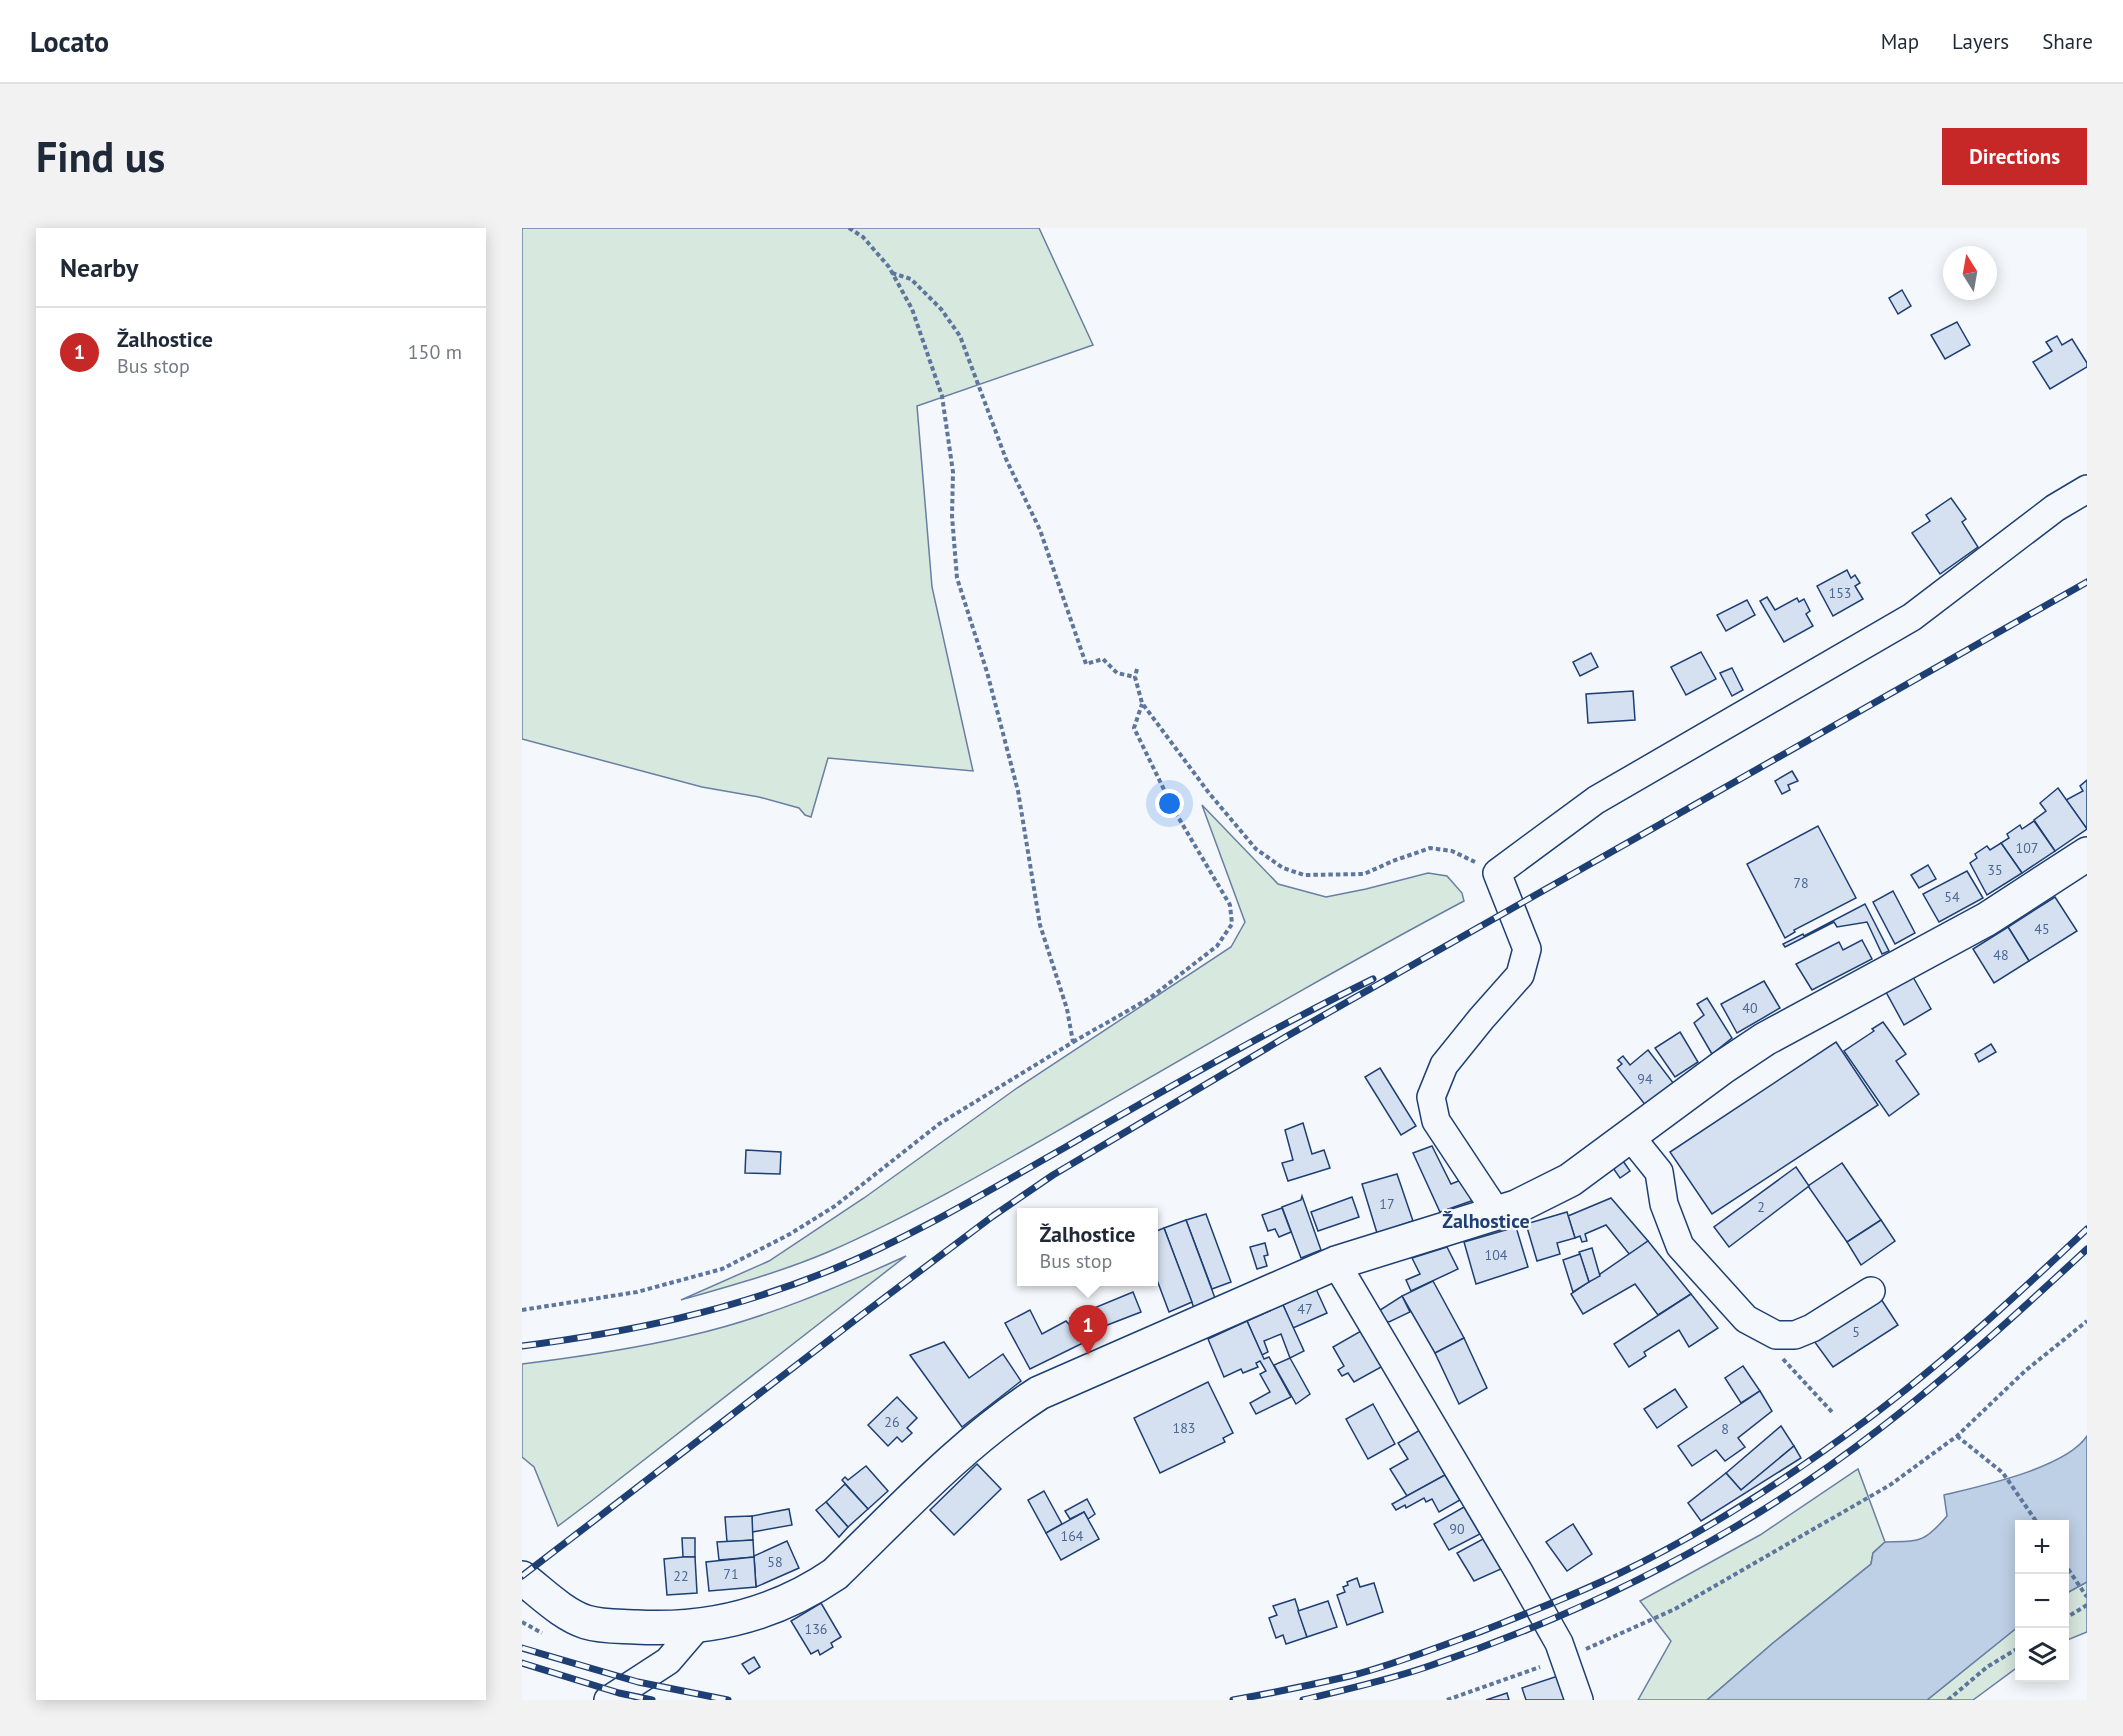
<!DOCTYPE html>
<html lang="en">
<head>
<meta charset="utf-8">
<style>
  :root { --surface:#fff; --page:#f2f2f3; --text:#1f2937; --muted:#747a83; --line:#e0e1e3; --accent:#c62828 }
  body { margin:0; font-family:"PT Sans",sans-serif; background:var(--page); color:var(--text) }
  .controls { position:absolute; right:18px; bottom:18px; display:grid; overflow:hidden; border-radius:0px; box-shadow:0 3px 15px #0003 }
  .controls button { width:54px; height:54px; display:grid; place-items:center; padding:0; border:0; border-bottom:2px solid var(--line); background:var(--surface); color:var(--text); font:30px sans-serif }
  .compass { position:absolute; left:1421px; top:18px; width:54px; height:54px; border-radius:50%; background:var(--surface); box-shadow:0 3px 15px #0003; rotate:349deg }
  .you { position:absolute; left:648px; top:576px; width:21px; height:21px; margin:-15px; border:4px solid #fff; border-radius:50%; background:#1a73e8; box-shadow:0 0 0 9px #1a73e833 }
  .badge { display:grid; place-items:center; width:39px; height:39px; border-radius:50%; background:var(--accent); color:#fff; font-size:20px; font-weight:700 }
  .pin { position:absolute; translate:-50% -50px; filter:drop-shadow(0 2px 3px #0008) }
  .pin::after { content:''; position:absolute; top:32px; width:21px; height:18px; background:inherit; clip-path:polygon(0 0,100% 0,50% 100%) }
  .popup { position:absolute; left:495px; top:980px; width:141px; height:78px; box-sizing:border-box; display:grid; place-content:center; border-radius:0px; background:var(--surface); filter:drop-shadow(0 2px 4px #0005); font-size:20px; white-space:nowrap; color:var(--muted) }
  .popup b { font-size:22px; color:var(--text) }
  .popup::after { content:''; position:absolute; left:50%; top:100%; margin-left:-12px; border:12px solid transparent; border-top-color:var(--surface) }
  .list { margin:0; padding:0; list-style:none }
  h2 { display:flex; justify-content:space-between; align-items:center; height:78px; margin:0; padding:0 24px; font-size:26px }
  h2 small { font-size:20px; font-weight:400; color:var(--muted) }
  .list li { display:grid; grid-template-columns:39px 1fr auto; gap:18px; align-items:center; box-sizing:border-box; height:90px; padding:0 24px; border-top:2px solid var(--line) }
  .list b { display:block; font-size:22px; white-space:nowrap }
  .list p { margin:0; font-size:20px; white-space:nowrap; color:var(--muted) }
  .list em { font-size:20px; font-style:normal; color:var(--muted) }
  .icon { flex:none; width:33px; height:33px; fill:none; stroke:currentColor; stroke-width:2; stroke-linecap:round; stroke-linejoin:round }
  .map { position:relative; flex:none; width:1565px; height:1472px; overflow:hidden; border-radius:0px }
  header { display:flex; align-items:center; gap:36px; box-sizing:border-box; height:84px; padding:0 30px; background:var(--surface); border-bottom:2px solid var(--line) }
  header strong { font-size:28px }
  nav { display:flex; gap:33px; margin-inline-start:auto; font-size:21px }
  .intro { display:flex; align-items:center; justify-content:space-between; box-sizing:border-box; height:144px; padding:0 36px }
  h1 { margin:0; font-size:42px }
  .button { padding:15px 27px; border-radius:0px; background:var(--accent); color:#fff; font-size:21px; font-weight:700 }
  main { display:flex; gap:36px; padding:0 36px }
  aside { flex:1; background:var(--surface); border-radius:0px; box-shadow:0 3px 15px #0003 }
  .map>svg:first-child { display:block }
  .green { fill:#d7e8df; stroke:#687fa3; stroke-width:1.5 }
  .water { fill:#bed0e5; stroke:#687fa3; stroke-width:1.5 }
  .building { fill:#d5e0f0; stroke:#1d3f73; stroke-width:1.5 }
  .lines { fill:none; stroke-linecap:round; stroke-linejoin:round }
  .minor-casing { stroke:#1d3f73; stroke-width:30 }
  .major-casing { stroke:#1d3f73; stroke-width:36 }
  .path { stroke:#5e769c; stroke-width:4; stroke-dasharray:4.5 3; stroke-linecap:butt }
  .minor { stroke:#f4f7fb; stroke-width:27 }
  .major { stroke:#f4f7fb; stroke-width:33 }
  .rail-casing { stroke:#1d3f73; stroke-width:7 }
  .rail { stroke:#f4f7fb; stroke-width:4.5; stroke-dasharray:14; stroke-linecap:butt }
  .labels { text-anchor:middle; stroke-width:4.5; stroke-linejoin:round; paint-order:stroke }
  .number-label { font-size:14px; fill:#4b6792 }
  .quarter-label { font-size:20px; font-weight:bold; fill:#1d3f73; stroke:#f4f7fb }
</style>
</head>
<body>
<header>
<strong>Locato</strong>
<nav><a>Map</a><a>Layers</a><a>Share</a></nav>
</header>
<div class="intro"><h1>Find us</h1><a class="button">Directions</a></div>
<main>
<aside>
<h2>Nearby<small></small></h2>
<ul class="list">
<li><span class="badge">1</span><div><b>Žalhostice</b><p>Bus stop</p></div><em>150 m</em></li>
</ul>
</aside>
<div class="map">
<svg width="1565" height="1472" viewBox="0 0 1565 1472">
  <rect width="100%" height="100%" fill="#f4f7fb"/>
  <g class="green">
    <polygon points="0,0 517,0 571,117 395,178 410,359 451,543 306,530 289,589 283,587 277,580 237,569 180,559 0,511"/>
    <path d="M680,577L756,656L804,669L844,661L906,645L925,648L940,665L942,673C816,740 693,812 570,883C483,933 397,984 306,1024C259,1044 208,1058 159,1072L247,1033L342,970L495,860L709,719L723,694Z"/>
    <path d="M384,1028L68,1274L36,1298L12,1239L0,1229V1136C56,1129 112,1121 166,1108C242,1091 314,1060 384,1028Z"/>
    <polygon points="1336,1241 1363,1314 1351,1325 1349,1336 1251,1415 1185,1472 1116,1472 1149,1413 1118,1373 1238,1307"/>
    <polygon points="1565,1354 1565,1404 1543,1413 1543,1366"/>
    <polygon points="1497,1398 1497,1438 1451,1472 1405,1472"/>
  </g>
  <path class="water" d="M1565,1208V1354L1543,1366L1542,1296H1498L1497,1398L1405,1472H1185L1251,1415L1349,1336L1351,1325L1363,1314C1397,1313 1401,1316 1425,1288L1422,1267C1459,1258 1544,1240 1565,1208Z"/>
  <g class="building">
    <polygon points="1380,62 1389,78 1376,86 1367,70"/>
    <polygon points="1435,94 1448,117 1423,131 1409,107"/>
    <polygon points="1535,108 1540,117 1550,111 1565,135 1565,139 1528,161 1511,134 1530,123 1524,114"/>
    <polygon points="1429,270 1444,291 1440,294 1456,319 1418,346 1390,305 1408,293 1404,287"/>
    <polygon points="1325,342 1329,350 1333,347 1338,355 1333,358 1341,371 1311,388 1295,358"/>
    <polygon points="1245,369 1253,382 1275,370 1277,374 1282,371 1288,383 1284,386 1291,398 1262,414 1238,373"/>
    <polygon points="1225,372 1233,387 1204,403 1195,387"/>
    <polygon points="1179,424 1194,451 1164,467 1149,439"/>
    <polygon points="1069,425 1076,439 1058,448 1051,434"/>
    <polygon points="1210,440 1221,462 1210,468 1198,445"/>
    <polygon points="1111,463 1113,492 1066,495 1064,466"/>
    <polygon points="1270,543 1276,553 1266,557 1268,562 1260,566 1253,553"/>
    <polygon points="1565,552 1565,601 1544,572 1561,563 1558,558"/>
    <polygon points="1536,560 1565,601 1533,623 1512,592 1524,583 1518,575"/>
    <polygon points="1512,593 1533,623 1500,645 1479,615 1487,610 1485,606 1498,597 1500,601"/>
    <polygon points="1296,598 1334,670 1272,702 1273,704 1263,710 1225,636"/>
    <polygon points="1479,615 1500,645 1465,667 1448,635 1455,630 1453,626 1465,618 1468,622"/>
    <polygon points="1406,637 1414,651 1397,660 1389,647"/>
    <polygon points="1445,643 1461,670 1417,694 1401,666"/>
    <polygon points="1371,663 1393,705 1373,716 1351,674"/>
    <polygon points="1533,669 1555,703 1507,733 1486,699"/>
    <polygon points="1343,676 1367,723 1360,726 1345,694 1315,699 1312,694 1263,719 1261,716 1281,706 1282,708"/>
    <polygon points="1486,699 1507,733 1472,755 1451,721"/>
    <polygon points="1340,712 1350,731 1290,762 1274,736 1317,714 1321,722"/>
    <polygon points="1391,749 1409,781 1382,797 1364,764"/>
    <polygon points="1242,753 1258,780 1215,805 1199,776"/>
    <polygon points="1185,770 1210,810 1190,826 1172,795 1182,787 1175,776"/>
    <polygon points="1361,794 1384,826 1374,833 1397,866 1367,888 1322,823 1352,803 1350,801"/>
    <polygon points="1158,804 1176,834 1153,849 1133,820"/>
    <polygon points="1314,814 1356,877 1190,986 1148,924"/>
    <polygon points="1469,816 1474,824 1457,834 1453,826"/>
    <polygon points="1126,822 1152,856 1124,878 1095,840 1100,836 1096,832 1101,828 1108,837"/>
    <polygon points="858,840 894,898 879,907 843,849"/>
    <polygon points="781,895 790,926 802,922 808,940 766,953 760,935 771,932 763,902"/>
    <polygon points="910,918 929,956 944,950 952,972 918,984 891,925"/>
    <polygon points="224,922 259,924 258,946 223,945"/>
    <polygon points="1101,933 1108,943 1098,950 1091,940"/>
    <polygon points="1320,935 1359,992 1325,1014 1286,958"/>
    <polygon points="1274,939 1287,958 1207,1019 1192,999"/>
    <polygon points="875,946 891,993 855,1005 840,956"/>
    <polygon points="780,968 799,1022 779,1030 760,979 779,972"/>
    <polygon points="830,969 837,989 796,1003 789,984"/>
    <polygon points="1089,970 1126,1013 1108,1027 1084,997 1063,1006 1065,1013 1060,1014 1058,1008 1053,1010 1046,988"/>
    <polygon points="760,980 769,1004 757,1009 753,1001 746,1003 740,987"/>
    <polygon points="1045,984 1053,1010 1035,1015 1038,1026 1015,1033 1004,996"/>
    <polygon points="684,986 709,1054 690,1061 664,992"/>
    <polygon points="664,992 693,1070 672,1080 642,1000"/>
    <polygon points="1359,992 1373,1013 1339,1037 1325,1014"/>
    <polygon points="994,999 1006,1039 954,1056 942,1014"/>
    <polygon points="642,1000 670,1074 647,1084 632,1044 632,1004"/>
    <polygon points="1126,1013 1169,1066 1136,1087 1113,1056 1061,1086 1049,1066"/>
    <polygon points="743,1015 746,1027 742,1028 745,1038 735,1041 728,1019"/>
    <polygon points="925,1019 936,1041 889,1063 884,1052 898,1046 890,1030"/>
    <polygon points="1070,1020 1078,1048 1067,1054 1057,1024"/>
    <polygon points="1058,1026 1067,1054 1051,1064 1041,1032"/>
    <polygon points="911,1053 942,1110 913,1125 880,1068"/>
    <polygon points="794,1061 805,1085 771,1100 761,1077"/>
    <polygon points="611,1064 619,1084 562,1106 548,1090"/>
    <polygon points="1169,1066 1196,1100 1167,1119 1157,1102 1122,1124 1124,1128 1107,1139 1092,1116"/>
    <polygon points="880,1068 888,1084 867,1094 859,1092 855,1084"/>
    <polygon points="1357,1068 1376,1097 1311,1139 1292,1113"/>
    <polygon points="761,1077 782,1123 768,1130 759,1106 742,1113 746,1124 740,1127 725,1093"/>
    <polygon points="508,1082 520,1106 544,1093 563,1114 508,1141 483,1095"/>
    <polygon points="725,1093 742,1131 747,1129 769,1169 734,1186 728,1175 748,1164 738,1146 744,1143 738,1133 734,1135 736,1139 721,1145 719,1141 702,1149 686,1111"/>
    <polygon points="839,1103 861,1138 832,1154 826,1145 820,1148 816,1142 822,1138 811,1119"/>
    <polygon points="942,1110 965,1160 937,1176 913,1125"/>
    <polygon points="422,1114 447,1150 481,1126 499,1153 440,1199 388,1127"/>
    <polygon points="768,1130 788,1166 774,1176 752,1137"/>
    <polygon points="1221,1138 1238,1163 1219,1175 1203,1150"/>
    <polygon points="686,1154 711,1205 701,1210 703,1214 638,1245 612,1190"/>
    <polygon points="1153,1161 1165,1179 1135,1200 1122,1181"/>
    <polygon points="1238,1163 1250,1183 1216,1210 1223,1219 1203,1233 1194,1222 1170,1238 1156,1218"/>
    <polygon points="375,1169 395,1190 385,1200 390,1205 380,1214 375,1209 366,1218 346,1197"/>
    <polygon points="851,1176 873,1216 846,1231 824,1191"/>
    <polygon points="1259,1198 1272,1218 1219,1262 1204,1245"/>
    <polygon points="898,1202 923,1247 885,1268 868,1241 886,1231 876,1215"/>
    <polygon points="1272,1218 1279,1230 1179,1293 1166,1275 1204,1245 1219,1262"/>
    <polygon points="455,1236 479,1261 432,1307 408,1282"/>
    <polygon points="344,1238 366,1263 346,1281 320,1252 323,1249 326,1252"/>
    <polygon points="923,1247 938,1272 917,1284 910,1271 904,1274 902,1270 884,1280 883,1277 874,1282 870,1276"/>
    <polygon points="323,1256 346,1281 326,1299 304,1274"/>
    <polygon points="522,1263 540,1296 524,1305 506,1272"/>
    <polygon points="565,1271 573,1286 566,1291 562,1284 548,1291 543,1283"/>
    <polygon points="304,1274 326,1299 317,1309 294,1282"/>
    <polygon points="942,1279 958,1306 927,1322 912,1296"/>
    <polygon points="267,1281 270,1297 230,1304 230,1288"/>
    <polygon points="562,1284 577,1311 539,1332 524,1305"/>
    <polygon points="230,1288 231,1312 205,1314 203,1289"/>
    <polygon points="1051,1296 1070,1326 1045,1343 1024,1314"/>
    <polygon points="160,1310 173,1310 173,1329 161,1329"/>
    <polygon points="961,1311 979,1341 952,1353 935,1325"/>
    <polygon points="231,1312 232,1329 197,1332 195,1314"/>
    <polygon points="265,1313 277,1340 234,1359 232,1328"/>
    <polygon points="161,1329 173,1329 175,1365 145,1367 142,1331"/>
    <polygon points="232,1329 234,1359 187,1363 184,1334"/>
    <polygon points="835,1350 838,1359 852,1355 861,1384 825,1397 815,1367 823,1364 821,1359 826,1357 825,1354"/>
    <polygon points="773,1371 785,1409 764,1416 761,1407 754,1410 747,1390 755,1387 751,1378"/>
    <polygon points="806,1373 815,1399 785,1409 776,1383"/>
    <polygon points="299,1375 319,1409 309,1415 311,1419 298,1427 296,1422 289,1426 269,1393"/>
    <polygon points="232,1429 238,1439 227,1446 220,1436"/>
    <polygon points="1036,1448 1044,1472 1004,1472 1000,1460"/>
    <polygon points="985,1465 987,1472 964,1472"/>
  </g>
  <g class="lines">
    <defs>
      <g id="minor">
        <polyline points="1108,908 1137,944 1142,976 1158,1018 1224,1091 1254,1107 1273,1107 1290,1100 1349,1063"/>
        <polyline points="975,985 914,893 909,869 922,837 959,791 998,747 1005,721 975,645 1074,572 1390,389 1533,280 1565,261"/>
        <polyline points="814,1035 997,1344 1037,1415 1057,1472"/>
        <polyline points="86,1472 146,1433 176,1398"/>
      </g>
      <path id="major" d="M0,1350C20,1365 40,1386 64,1394C80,1399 98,1398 114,1399C186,1403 253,1387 313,1346C378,1283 441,1214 517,1165L814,1035L994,979L1048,952L1201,839L1243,811L1465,691L1565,626"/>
    </defs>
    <use href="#minor" class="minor-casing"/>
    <use href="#major" class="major-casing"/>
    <g class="path">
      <polyline points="370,45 389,51 419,81 438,108 484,231 518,302 564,436 581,431 595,445 613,449"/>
      <polyline points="615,441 613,449 620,475 687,565 734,621 761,640 782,647 842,646 871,633 908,620 930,623 953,634"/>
      <polyline points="551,814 628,770 695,718 710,696 708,677 652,582 612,500 620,476"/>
      <polyline points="0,1082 115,1064 200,1041 268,1006 313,978 417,896 551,814 545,781 518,697 496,563 465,444 435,350 430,288 431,244 420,168 390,81 367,39 341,9 327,0"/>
      <polyline points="1261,1131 1311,1185"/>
      <polyline points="1435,1208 1481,1245 1516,1296"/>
      <polyline points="1542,1335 1565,1369"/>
      <polyline points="1542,1391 1565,1377"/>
      <polyline points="0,1394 20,1405"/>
      <polyline points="1064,1421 1153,1381 1368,1257 1435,1208 1503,1143 1565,1093"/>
      <polyline points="925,1472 1018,1439"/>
      <polyline points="1426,1472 1465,1439 1498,1419"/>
    </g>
    <use href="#minor" class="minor"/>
    <use href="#major" class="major"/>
    <defs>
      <g id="rail">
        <path d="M0,1118C108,1104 208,1083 309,1042C390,1009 466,963 542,920C643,861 745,803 851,751"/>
        <polyline points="0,1348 337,1089 471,988 531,947 767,807 1565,354"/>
        <polyline points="0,1420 116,1454 206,1472"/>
        <polyline points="0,1435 97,1465 130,1472"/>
        <path d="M711,1472C750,1465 789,1457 828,1448C871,1437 913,1420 955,1405C1003,1386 1051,1368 1098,1345C1184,1304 1266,1250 1343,1193C1421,1135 1494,1068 1565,1001"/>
        <path d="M781,1472C824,1461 868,1452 910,1437C1069,1383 1223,1305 1356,1202C1429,1146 1497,1084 1565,1021"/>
      </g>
    </defs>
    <use href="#rail" class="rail-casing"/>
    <use href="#rail" class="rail"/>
  </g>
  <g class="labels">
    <g class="number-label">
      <text x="1318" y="370">153</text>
      <text x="1505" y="625">107</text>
      <text x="1473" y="647">35</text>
      <text x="1279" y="660">78</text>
      <text x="1430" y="674">54</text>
      <text x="1520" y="706">45</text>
      <text x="1479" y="732">48</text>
      <text x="1228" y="785">40</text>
      <text x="1123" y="856">94</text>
      <text x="865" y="981">17</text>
      <text x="1239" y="984">2</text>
      <text x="974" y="1032">104</text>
      <text x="783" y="1086">47</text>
      <text x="1334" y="1109">5</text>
      <text x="370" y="1199">26</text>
      <text x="662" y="1205">183</text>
      <text x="1203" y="1206">8</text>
      <text x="935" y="1306">90</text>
      <text x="550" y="1313">164</text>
      <text x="253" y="1339">58</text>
      <text x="209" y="1351">71</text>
      <text x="159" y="1353">22</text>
      <text x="294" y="1406">136</text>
    </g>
    <g class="quarter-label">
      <text x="964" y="1000">Žalhostice</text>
    </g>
  </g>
</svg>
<div class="controls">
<button>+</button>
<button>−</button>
<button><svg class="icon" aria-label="layers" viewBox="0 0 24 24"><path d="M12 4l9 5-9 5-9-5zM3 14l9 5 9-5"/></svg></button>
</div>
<svg class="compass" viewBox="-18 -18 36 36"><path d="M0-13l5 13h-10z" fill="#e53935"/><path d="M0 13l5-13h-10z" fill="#747a83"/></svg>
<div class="you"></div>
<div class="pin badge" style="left:566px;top:1127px">1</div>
<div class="popup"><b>Žalhostice</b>Bus stop</div>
</div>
</main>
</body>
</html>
